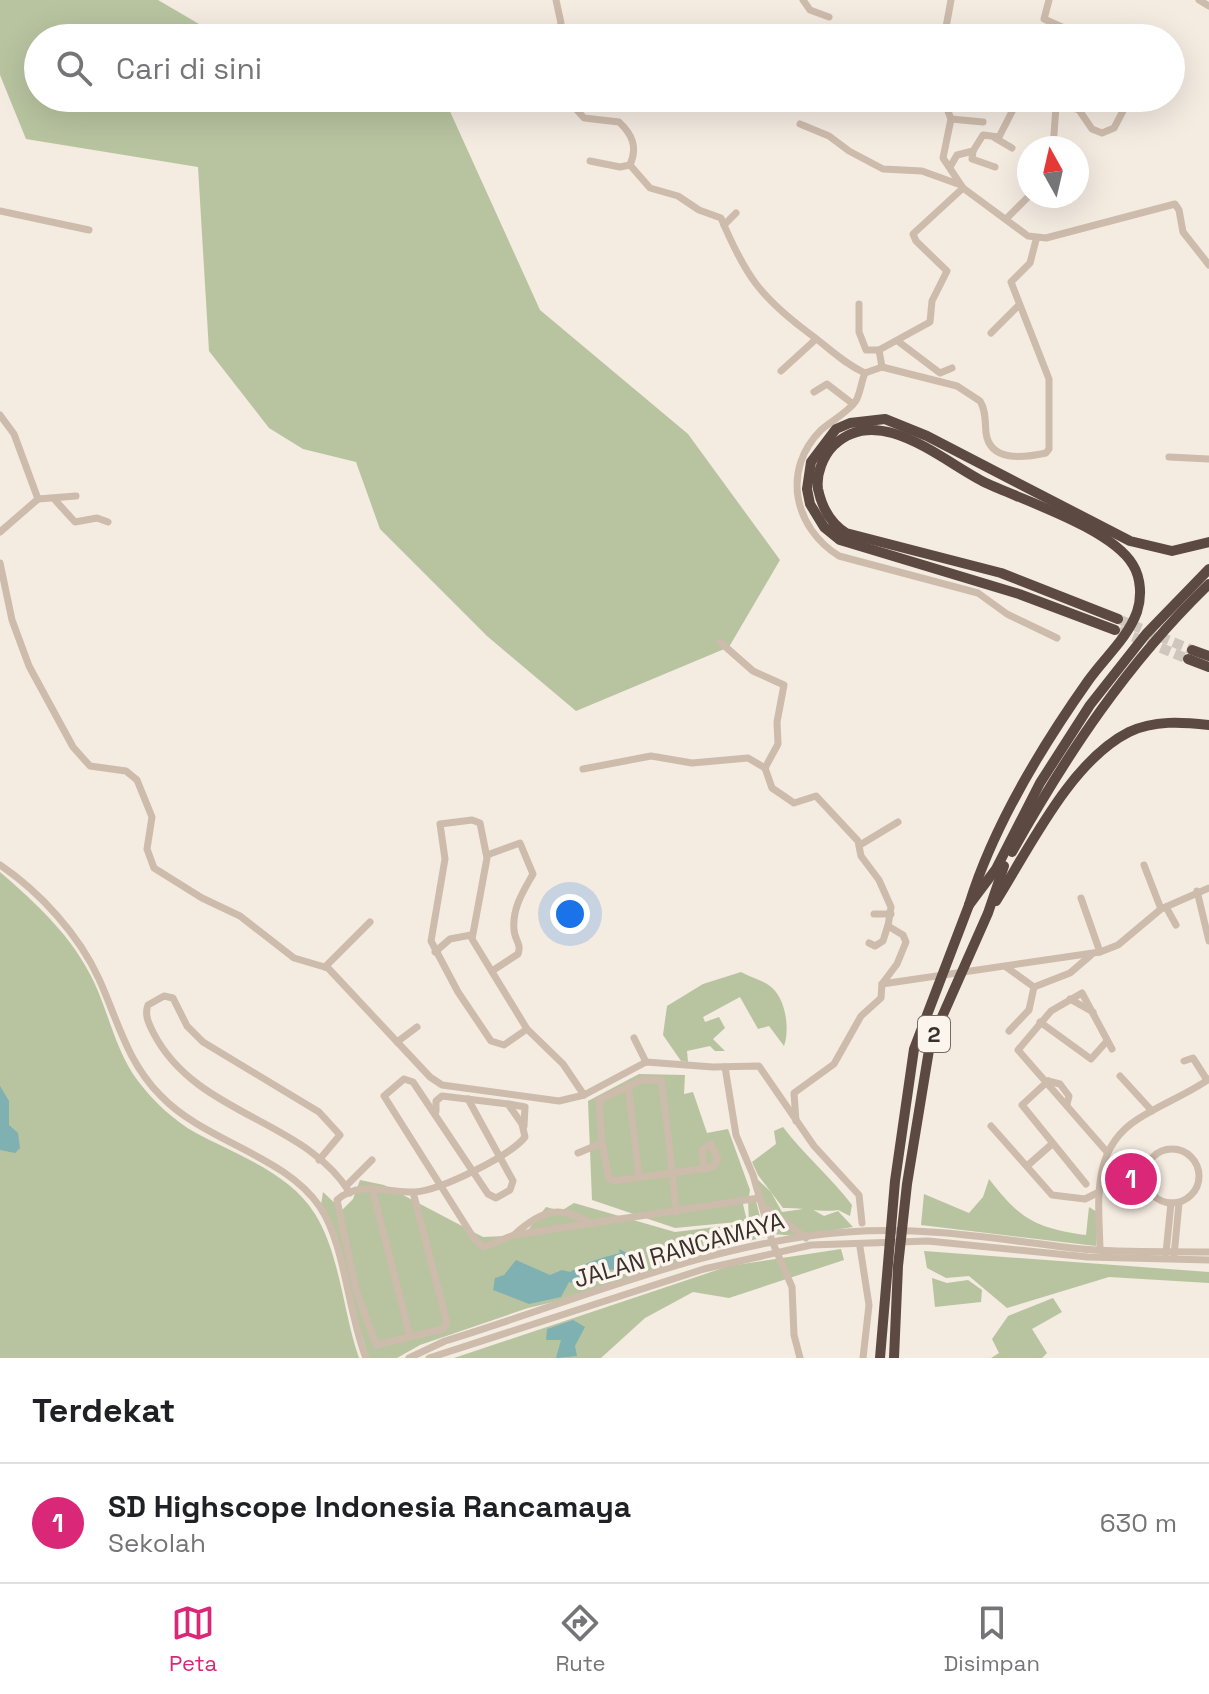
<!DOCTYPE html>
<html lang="id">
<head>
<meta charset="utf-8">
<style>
  :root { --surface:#fff; --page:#f2f2f2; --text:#202124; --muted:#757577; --line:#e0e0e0; --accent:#db2777 }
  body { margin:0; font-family:"Space Grotesk",sans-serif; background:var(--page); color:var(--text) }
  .compass { position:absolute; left:1017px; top:136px; width:72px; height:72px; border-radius:50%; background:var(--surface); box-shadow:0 8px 32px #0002; rotate:352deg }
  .you { position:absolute; left:570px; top:914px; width:28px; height:28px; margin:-20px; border:6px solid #fff; border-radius:50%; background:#1a73e8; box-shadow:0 0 0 12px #1a73e833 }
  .badge { display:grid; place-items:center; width:52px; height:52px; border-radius:50%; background:var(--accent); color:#fff; font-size:26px; font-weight:700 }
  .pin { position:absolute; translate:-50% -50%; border:4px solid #fff; box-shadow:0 2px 8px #0006 }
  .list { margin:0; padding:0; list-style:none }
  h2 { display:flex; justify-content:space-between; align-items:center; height:104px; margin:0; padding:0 32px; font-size:34px }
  h2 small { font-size:26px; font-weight:400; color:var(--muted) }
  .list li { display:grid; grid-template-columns:52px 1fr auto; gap:24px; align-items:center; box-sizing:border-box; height:120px; padding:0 32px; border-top:2px solid var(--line) }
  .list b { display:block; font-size:30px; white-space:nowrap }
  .list p { margin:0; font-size:26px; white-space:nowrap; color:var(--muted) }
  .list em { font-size:26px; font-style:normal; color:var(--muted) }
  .icon { flex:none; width:44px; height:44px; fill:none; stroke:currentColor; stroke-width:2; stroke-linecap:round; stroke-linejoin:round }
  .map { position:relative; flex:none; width:1209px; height:1358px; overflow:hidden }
  .search { position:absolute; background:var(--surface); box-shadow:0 8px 32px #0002; left:24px; right:24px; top:24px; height:88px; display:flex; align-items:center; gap:20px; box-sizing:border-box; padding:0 28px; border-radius:44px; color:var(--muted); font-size:30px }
  .sheet { height:224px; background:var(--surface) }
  nav { display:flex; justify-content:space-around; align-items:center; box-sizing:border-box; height:112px; border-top:2px solid var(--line); background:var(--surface); font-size:22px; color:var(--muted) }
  nav a { display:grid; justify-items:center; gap:4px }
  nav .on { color:var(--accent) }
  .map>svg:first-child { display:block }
  .green { fill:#b8c4a0 }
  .water { fill:#7fb0b2 }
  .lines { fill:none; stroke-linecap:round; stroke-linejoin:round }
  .highway-tunnel { stroke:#cfc6bd; stroke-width:10; stroke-dasharray:10 5; stroke-linecap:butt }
  .minor { stroke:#cdbbac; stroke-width:7 }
  .highway { stroke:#5c4a42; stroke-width:10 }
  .labels { text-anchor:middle; stroke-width:7; stroke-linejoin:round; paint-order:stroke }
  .shield { fill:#fbf5ee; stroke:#756b66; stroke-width:2 }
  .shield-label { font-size:22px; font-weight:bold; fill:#3b302b }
  .street-label { font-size:24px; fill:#3b302b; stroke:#fbf5ee }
</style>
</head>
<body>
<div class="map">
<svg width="1209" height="1358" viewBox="0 0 1209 1358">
  <rect width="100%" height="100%" fill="#f4ebe1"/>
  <g class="green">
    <polygon points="0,0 158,0 223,38 38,38 38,98 396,98 448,107 540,310 688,434 780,560 729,647 576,711 487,636 380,529 356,462 303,449 269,428 209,351 198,167 26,139 0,75"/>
    <path d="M0,872C37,904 73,937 94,982C109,1014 116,1052 138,1081C154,1102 173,1120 196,1133C237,1155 290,1173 315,1214C340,1254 343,1312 359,1358H0Z"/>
    <path d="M741,972C750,977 762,980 770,986C786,998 790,1029 784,1046L769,1026L758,1029L740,997L703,1017L705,1022L719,1017L725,1028L713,1039L725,1051H715L710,1046L687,1051L688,1062L681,1061L663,1035L667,1006L703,984Z"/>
    <polygon points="639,1074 685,1075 684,1094 693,1092 707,1133 728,1129 750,1190 749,1196 742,1200 747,1221 675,1228 592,1200 588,1101"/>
    <path d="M783,1127C804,1155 831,1177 852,1205L850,1216L838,1210C821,1213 804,1207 783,1208L758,1175L752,1162L776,1144L774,1131Z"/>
    <polygon points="755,1177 771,1192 782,1212 810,1208 824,1216 838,1211 853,1227 796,1236 773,1234"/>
    <path d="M989,1179C1020,1219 1035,1228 1086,1235L1089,1207L1097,1212L1096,1246L921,1225L924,1194L969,1213L983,1197Z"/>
    <polygon points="360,1180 384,1185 483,1237 524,1235 546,1207 561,1211 574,1203 675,1232 749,1223 748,1200 756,1201 765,1237 701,1252 621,1286 528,1308 420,1345 397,1358 369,1358 321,1205 323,1192 342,1210 353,1199"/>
    <polygon points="841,1249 844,1260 729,1298 693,1292 645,1318 601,1358 454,1358 729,1266"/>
    <polygon points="924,1251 1209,1272 1209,1283 1109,1277 1007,1308 969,1276 946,1278 927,1268"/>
    <polygon points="932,1278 947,1283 968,1280 982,1290 981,1302 935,1307"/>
    <polygon points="1053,1298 1062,1312 1032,1329 1047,1353 1042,1358 991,1358 999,1353 992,1339 1008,1316"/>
  </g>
  <g class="water">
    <polygon points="0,1086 9,1101 9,1125 18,1133 20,1148 15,1153 0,1150"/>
    <path d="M619,1249L633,1256L631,1263L615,1270L605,1269L603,1276L580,1285L569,1282L561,1297L529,1304L493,1290L495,1278L504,1275L516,1260L550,1275L562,1270L570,1272C585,1263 600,1258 620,1253Z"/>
    <polygon points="573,1320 585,1327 575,1346 577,1356 556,1358 561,1340 546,1340 547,1329"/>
  </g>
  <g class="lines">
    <g class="highway-tunnel">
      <polyline points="1118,619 1192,650"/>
      <polyline points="1119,631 1188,659"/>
    </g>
    <g class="minor">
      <polyline points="803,0 810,10 829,17"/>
      <polyline points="1049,0 1044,19 1062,27"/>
      <polyline points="1199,0 1209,6"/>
      <polyline points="556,38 561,23 556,0"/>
      <polyline points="944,38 951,0"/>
      <path d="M566,98L584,118L619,122C632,134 638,147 630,165L650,188L678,196L699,210L721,218C745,275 760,297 810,334C828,347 843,363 865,373L882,367L879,350L930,322L932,301L947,271L916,241L913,234L963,188"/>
      <polyline points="943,98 951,119 943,158 963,188 1028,236 1046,238 1175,204 1179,210 1183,232 1209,265"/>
      <polyline points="1028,98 1048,107 1065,106 1079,110 1092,129 1102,133 1114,128 1123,111"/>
      <polyline points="903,101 930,108 946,104"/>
      <polyline points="951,119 983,122"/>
      <polyline points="800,124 829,136 849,151 883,169 922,171 958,184"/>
      <polyline points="995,138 1012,148"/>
      <polyline points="1053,148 1056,106"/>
      <polyline points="973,151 972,159 995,167"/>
      <polyline points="590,161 620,167 630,165"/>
      <polyline points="950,167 957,155 973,151 983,135 999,137 1019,98"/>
      <polyline points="0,211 89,230"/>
      <polyline points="1006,219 1029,196"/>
      <polyline points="724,225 736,213"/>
      <polyline points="859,304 859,332 866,350 879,350"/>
      <polyline points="991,333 1019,305"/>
      <polyline points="899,342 940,373 952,368"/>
      <path d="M882,367L957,386L980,401C986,410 985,422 986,433C990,462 1023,458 1046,453L1049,449V379L1011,282L1030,263L1036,240"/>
      <polyline points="781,371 815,340"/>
      <path d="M865,373C861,382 860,396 855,402C847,413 831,421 821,430C781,470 794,528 839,556L978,593L1007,614L1057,638"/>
      <polyline points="814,392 827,384 853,404"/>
      <polyline points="0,415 14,434 38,499 0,532"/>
      <polyline points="1169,457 1209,459"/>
      <polyline points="38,499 76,496"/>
      <polyline points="55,500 75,522 97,518 108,522"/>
      <polyline points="0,563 12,620 29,666 73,747 90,766 126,771 137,780 152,817 147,849 154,868 202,898 240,916 294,958 328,968 430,1077 442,1085 559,1101 584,1095 646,1062 713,1067 759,1066 814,1146 859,1195 862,1223"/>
      <polyline points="720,642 753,671 784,685 777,722 778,744 765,768 772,788 794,803 816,796 858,841 861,856 879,880 891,907 888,926 903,935 906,942 897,964 882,984 881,998 861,1016 834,1064 794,1093 796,1121"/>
      <polyline points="583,769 651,756 692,763 748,758 765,768"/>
      <polyline points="860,845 898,822"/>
      <path d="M487,855L520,843L533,874C524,890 512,908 514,929C514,940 522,943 518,954L492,971"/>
      <path d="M0,865C40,892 79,935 99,979C118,1021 127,1062 161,1096C205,1142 285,1155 320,1207C345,1244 348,1313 366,1358"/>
      <polyline points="1144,865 1161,909"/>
      <polyline points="1197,891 1209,941"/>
      <polyline points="1081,898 1100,952"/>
      <polyline points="1166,907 1176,925"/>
      <polyline points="874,914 891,914"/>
      <polyline points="869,943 875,946 883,941 888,925"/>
      <polyline points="435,952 450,939 471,935"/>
      <polyline points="325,967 370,922"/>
      <polyline points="1006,967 1034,987 1029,1010 1009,1031"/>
      <polyline points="882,984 1100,952 1118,945 1161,909 1209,888"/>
      <polyline points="1034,987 1070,973 1091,955"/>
      <polyline points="1070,999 1093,1012"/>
      <polyline points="1040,1022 1091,1059 1107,1041"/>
      <polyline points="527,1029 504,1045 491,1041 458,992 431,941 445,859 440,824 472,820 480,823 487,858 472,939 527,1029 563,1064 584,1095"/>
      <polyline points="634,1038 646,1062"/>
      <polyline points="397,1042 417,1027"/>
      <polyline points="1184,1061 1193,1058 1207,1080"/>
      <polyline points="725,1067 736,1135 753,1175 772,1241 792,1287 794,1335 800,1358"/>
      <polyline points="1120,1076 1152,1111"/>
      <polyline points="1048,1081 1022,1105 1086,1184"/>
      <polyline points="1048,1081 1060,1084 1069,1096 1067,1104"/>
      <polyline points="628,1085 639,1177"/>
      <polyline points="468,1099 513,1181 510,1190 496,1198 488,1194 413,1082 404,1079 384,1096 475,1240 484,1247 514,1235 759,1198"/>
      <polyline points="509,1104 525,1107 524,1126"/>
      <polyline points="991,1126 1052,1195 1085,1199 1099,1192"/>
      <circle cx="1172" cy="1176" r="27"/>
      <polyline points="1107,1152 1018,1050 1051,1011 1082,993 1112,1049"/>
      <polyline points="578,1153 602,1143"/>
      <path d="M319,1160L340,1135L319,1112L203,1042L187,1026L173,998L164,996L148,1005C144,1015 149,1024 154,1034C197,1116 305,1119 350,1193"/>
      <polyline points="1027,1166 1052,1144"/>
      <polyline points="346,1186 372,1160"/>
      <polyline points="372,1188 410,1336"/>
      <path d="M413,1192L447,1323L443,1329L376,1345L356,1290L337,1200C360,1180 389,1193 415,1192C441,1190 510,1156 525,1137L522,1124L508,1104L442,1096L436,1101V1111"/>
      <polyline points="763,1206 806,1238"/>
      <path d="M676,1212C672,1168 667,1123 661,1080H642L599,1100L602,1143L609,1179L614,1181C646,1176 679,1173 712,1167L718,1160L711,1144L702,1150L704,1169"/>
      <path d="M515,1234C542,1210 560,1204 592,1224"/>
      <polyline points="860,1247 869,1305 863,1358"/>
      <path d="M1100,1250C1099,1202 1090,1149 1138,1119C1161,1104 1186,1095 1209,1079"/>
      <polyline points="1166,1253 1171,1203"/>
      <polyline points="1174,1256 1179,1203"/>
      <path d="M409,1358L445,1341C573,1302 714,1241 847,1232C930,1226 1001,1240 1082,1249C1124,1253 1167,1251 1209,1252"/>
      <polyline points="429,1358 704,1269 811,1245 928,1241 1088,1257 1209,1260"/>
    </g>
    <g class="highway">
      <polyline points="1115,630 1019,594 840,540 824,527 810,504 807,489 811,462 836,429 850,423 885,419 927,436 1130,541 1172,551 1209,542"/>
      <polyline points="1192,650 1209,656"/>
      <polyline points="1188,659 1209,667"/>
      <path d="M1012,852C1067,754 1127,663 1209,584"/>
      <path d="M996,901C1030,847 1071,761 1129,732C1154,720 1182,722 1209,725"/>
      <path d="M969,905C993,826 1040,749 1088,681C1104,658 1127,639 1137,612C1142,597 1141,578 1133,565C1112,529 1025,501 986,483C943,462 880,402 834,445C823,456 816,474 818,489C822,508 830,523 846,533L1001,573L1118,619"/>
      <polyline points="880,1358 895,1181 914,1049 969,905 996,869 1040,783 1090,705 1146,634 1209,569"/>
      <polyline points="894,1358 898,1266 907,1184 930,1044 988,913 1004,866"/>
    </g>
  </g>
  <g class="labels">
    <rect class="shield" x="918" y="1016" width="32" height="36" rx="6"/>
    <g class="shield-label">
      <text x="934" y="1042">2</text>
    </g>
    <g class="street-label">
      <text transform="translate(679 1250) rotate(-16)" y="8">JALAN RANCAMAYA</text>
    </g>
  </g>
</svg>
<svg class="compass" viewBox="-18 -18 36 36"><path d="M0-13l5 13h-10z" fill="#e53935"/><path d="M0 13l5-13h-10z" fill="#757577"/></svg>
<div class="you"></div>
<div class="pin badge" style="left:1131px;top:1179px">1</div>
<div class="search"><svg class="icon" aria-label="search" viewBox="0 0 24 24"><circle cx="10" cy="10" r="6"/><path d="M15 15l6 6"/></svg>Cari di sini</div>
</div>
<section class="sheet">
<h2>Terdekat<small></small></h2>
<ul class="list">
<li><span class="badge">1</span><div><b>SD Highscope Indonesia Rancamaya</b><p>Sekolah</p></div><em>630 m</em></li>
</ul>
</section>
<nav>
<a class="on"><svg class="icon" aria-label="map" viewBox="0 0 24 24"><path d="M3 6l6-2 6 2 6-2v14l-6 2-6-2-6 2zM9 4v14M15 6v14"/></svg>Peta</a>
<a><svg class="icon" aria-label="directions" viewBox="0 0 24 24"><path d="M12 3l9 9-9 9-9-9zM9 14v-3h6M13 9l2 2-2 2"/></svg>Rute</a>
<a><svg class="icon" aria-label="saved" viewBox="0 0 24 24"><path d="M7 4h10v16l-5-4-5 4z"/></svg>Disimpan</a>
</nav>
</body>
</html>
